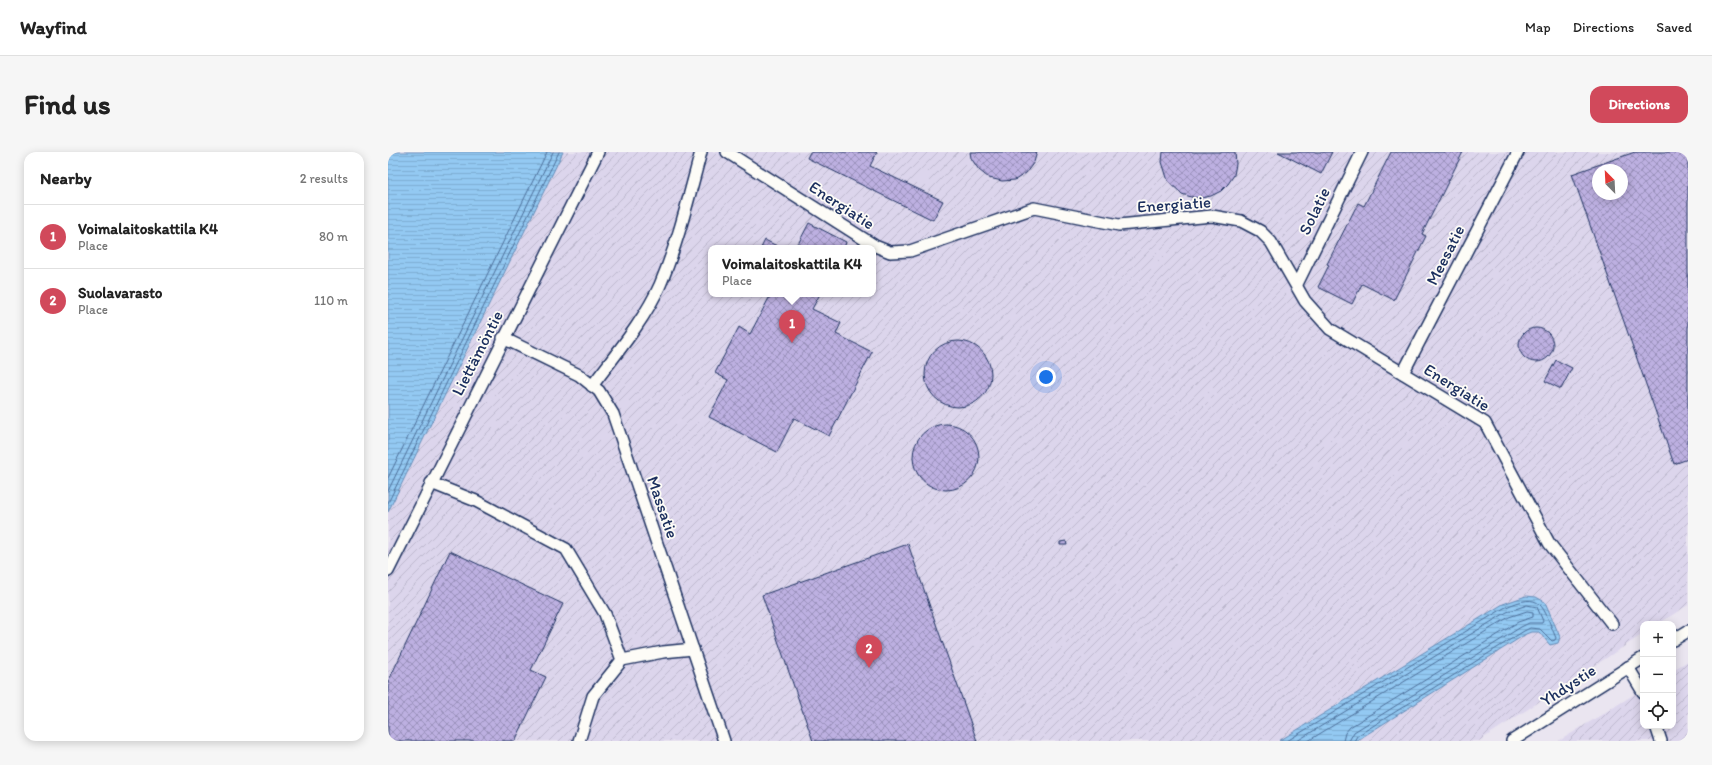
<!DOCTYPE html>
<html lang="en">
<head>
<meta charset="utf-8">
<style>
  :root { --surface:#fff; --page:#f6f6f6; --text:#222; --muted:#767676; --line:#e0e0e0; --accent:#d1495b }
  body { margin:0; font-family:Itim,sans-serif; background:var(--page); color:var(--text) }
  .controls { position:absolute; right:12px; bottom:12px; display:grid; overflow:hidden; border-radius:8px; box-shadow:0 2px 10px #0003 }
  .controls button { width:36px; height:36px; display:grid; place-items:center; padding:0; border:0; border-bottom:1px solid var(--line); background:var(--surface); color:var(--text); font:20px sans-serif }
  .compass { position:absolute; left:1204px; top:12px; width:36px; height:36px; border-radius:50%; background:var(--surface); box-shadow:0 2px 10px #0003; rotate:336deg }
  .you { position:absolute; left:658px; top:225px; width:14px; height:14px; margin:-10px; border:3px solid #fff; border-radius:50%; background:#1a73e8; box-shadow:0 0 0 6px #1a73e833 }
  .badge { display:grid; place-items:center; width:26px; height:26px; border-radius:50%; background:var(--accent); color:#fff; font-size:13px; font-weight:700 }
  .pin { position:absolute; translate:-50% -33px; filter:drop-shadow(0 1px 2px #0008) }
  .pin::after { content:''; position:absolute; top:21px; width:14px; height:12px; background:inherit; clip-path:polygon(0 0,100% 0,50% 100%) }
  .popup { position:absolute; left:320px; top:93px; width:168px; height:52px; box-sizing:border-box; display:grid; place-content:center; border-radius:8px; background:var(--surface); filter:drop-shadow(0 1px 3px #0005); font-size:13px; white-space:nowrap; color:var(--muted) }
  .popup b { font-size:15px; color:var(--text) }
  .popup::after { content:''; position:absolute; left:50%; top:100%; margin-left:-8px; border:8px solid transparent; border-top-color:var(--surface) }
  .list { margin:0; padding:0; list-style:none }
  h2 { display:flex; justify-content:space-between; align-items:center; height:52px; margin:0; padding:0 16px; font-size:17px }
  h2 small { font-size:13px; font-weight:400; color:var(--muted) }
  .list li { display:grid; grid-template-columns:26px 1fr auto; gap:12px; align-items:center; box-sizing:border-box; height:64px; padding:0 16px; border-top:1px solid var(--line) }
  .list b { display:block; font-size:15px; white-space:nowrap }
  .list p { margin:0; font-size:13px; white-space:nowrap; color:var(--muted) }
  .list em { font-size:13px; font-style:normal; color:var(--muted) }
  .icon { flex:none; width:22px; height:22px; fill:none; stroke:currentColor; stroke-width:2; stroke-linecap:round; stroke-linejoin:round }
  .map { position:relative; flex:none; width:1300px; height:589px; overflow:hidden; border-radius:12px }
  header { display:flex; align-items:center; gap:24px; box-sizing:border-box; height:56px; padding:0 20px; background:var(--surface); border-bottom:1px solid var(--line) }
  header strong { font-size:19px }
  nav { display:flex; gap:22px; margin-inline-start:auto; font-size:14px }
  .intro { display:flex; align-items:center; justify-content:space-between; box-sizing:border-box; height:96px; padding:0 24px }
  h1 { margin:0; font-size:28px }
  .button { padding:10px 18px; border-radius:12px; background:var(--accent); color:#fff; font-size:14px; font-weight:700 }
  main { display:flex; gap:24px; padding:0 24px }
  aside { flex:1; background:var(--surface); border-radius:12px; box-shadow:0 2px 10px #0003 }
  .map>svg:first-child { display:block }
  .industrial { fill:url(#industrial-furrows); fill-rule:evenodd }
  .water { fill:url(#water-rules); stroke:#638bb7 }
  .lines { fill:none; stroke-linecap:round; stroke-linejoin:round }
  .shore { stroke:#4b6d99; stroke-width:1 }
  .building { fill:url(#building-cross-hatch); stroke:#1b2f5e; fill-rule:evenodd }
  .lane-casing { stroke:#1b2f5e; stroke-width:14 }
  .lane { stroke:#fdfcf7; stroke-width:11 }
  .labels { text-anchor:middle; stroke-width:3.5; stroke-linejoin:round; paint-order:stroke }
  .street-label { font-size:17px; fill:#1b2f5e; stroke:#fdfcf7 }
</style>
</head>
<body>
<header>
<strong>Wayfind</strong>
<nav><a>Map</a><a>Directions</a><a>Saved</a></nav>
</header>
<div class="intro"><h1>Find us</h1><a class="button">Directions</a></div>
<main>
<aside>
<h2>Nearby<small>2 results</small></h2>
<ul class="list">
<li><span class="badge">1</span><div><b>Voimalaitoskattila K4</b><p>Place</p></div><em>80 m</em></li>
<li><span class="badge">2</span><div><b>Suolavarasto</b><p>Place</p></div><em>110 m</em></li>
</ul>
</aside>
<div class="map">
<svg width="1300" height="589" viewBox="0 0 1300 589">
  <defs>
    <pattern id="industrial-furrows" width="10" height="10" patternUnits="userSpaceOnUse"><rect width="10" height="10" fill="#dcd5ec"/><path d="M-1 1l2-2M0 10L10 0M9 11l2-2" fill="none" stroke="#bcb7cd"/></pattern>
    <pattern id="water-rules" width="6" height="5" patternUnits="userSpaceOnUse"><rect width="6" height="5" fill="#93c9f2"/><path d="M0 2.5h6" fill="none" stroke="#7eadd2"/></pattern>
    <pattern id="building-cross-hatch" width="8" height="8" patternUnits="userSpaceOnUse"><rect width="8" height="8" fill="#bdb0e1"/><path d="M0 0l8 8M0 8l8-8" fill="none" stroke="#9990ba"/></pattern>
  </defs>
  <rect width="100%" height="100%" fill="#eae5f0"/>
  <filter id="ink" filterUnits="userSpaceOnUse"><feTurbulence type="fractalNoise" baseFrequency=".025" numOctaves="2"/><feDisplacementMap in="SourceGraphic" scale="8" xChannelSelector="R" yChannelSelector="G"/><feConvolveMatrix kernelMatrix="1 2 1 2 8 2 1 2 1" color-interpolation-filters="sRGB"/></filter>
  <g filter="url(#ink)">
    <g class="industrial">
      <path d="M175,0H1300V453L1270,472H1255V482L1091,589H0V360ZM1210,18H1234V42H1210ZM323,96H485V142H323Z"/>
      <polygon points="1300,509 1300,589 1171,589 1255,537 1255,574 1285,574 1285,518"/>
    </g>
    <g class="water">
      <polygon points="0,0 175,0 0,360"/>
      <polygon points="1138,444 1148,445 1157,450 1172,485 1170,491 1162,493 1151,480 1143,480 1138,482 968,589 891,589 1115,452"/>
    </g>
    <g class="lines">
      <g class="shore">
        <polyline points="0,326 159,0"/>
        <polyline points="0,339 165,0"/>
        <polyline points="0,351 171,0"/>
        <path d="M899,589L1116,456C1155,438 1154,454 1168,486L1167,488L1164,489L1152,477L1142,476L1136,479L969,584L966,589"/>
        <polyline points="909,589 1119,460 1139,453 1149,455 1155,469 1154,471 1141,471 1133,475 966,580 961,589"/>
        <polyline points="920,589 1121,465 1139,459 1145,460 1145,465 1130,470 962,575 957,581 955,589"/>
      </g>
    </g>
    <g class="building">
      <polygon points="422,0 489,0 482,14 555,49 545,68 419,6"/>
      <polygon points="649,0 646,10 638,21 627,28 614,29 601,26 591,18 583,6 582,0"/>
      <polygon points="775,0 847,0 848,12 846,23 840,32 833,39 823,44 813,46 803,45 794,42 780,29 774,10"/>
      <polygon points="890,0 944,0 933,22"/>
      <polygon points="1003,0 1075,0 1034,82 1038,84 1006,148 974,132 964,152 930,135 941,113 939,112 970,51 976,54"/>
      <path d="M1247,0H1300V307L1286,312L1184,22ZM1210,18H1234V42H1210Z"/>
      <polygon points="421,71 458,90 456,96 408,96"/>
      <polygon points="377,88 393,96 373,96"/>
      <polygon points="378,142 432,142 424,157 453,171 448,182 484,200 441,284 406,266 389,300 321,265 340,228 327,221 351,175 362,182 382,144"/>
      <circle cx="1148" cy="193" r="17"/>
      <circle cx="570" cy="222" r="33"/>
      <polygon points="1168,208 1184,216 1173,237 1157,229"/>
      <circle cx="558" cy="305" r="33"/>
      <polygon points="678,389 679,393 672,393 672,390"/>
      <polygon points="520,392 589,589 425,589 374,443"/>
      <polygon points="62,399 175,452 143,518 158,525 127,589 0,589 0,530"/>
    </g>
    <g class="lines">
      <defs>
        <g id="lane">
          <polyline points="339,0 487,94 502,100 522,99 646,56 731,73 824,64 853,69 872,79 883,90 917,149 942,177 1097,271 1161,391 1224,472"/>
          <polyline points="909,132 974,0"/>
          <polyline points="115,186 191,223 211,239 225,262 336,589"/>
          <polyline points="1015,221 1130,0"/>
          <path d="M204,234C227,203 256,169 272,133C290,91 301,44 313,0"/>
          <polyline points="43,331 88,349 178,397 217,462 234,508"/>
          <polyline points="0,419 210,0"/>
          <polyline points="1285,488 1300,479"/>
          <polyline points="1240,515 1255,540"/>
          <polyline points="1268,574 1273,589"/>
          <polyline points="191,589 205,544 234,508 275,500 305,497"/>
          <polyline points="1124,589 1255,506"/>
        </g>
      </defs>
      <use href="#lane" class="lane-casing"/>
      <use href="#lane" class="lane"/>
    </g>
  </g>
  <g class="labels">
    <g class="street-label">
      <text transform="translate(786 52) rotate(-4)" y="6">Energiatie</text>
      <text transform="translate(454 53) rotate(33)" y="6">Energiatie</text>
      <text transform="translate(926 59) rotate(-64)" y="6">Solatie</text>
      <text transform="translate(1057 103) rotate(-63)" y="6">Meesatie</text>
      <text transform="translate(89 201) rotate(-63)" y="6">Liettämöntie</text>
      <text transform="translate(1069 235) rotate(32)" y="6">Energiatie</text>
      <text transform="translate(275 355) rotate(71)" y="6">Massatie</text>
      <text transform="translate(1180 533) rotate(-33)" y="6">Yhdystie</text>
    </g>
  </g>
</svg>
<div class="controls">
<button>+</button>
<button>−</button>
<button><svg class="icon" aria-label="locate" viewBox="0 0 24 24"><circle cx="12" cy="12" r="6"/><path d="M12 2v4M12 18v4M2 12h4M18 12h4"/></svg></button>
</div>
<svg class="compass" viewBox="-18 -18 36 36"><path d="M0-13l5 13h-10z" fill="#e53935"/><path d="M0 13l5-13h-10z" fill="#767676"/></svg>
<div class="you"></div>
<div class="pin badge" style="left:404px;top:191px">1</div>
<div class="popup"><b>Voimalaitoskattila K4</b>Place</div>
<div class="pin badge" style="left:481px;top:516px">2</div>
</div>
</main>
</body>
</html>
